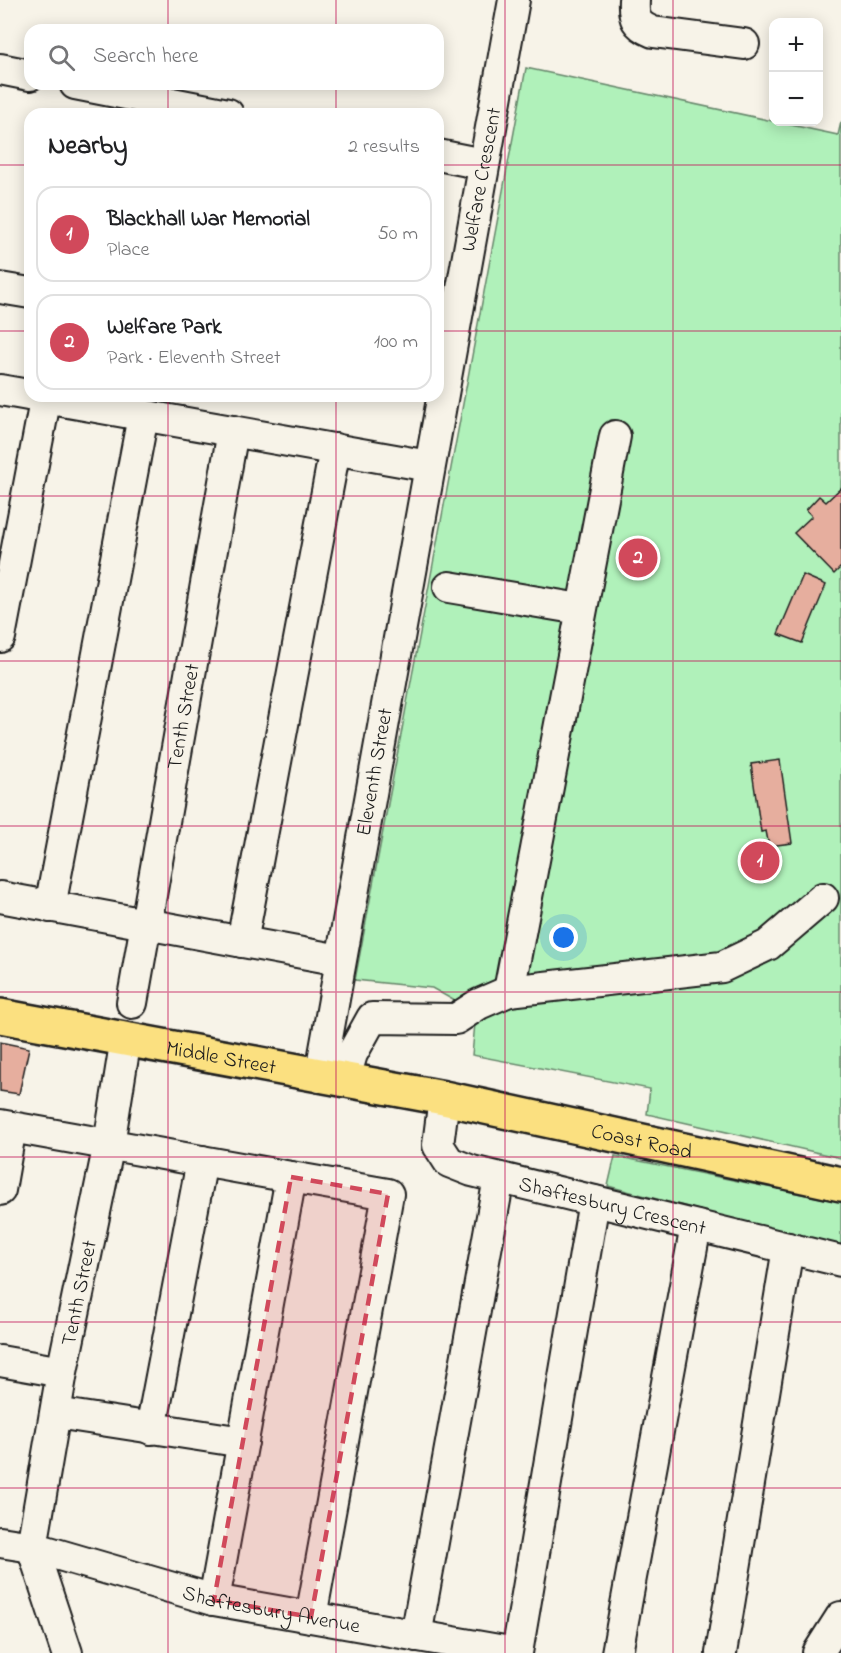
<!DOCTYPE html>
<html lang="en">
<head>
<meta charset="utf-8">
<style>
  :root { --surface:#fff; --page:#f2f2f2; --text:#202124; --muted:#757577; --line:#e0e0e0; --accent:#d1495b }
  body { margin:0; font-family:"Indie Flower",sans-serif; background:var(--page); color:var(--text) }
  .controls { position:absolute; right:18px; top:18px; display:grid; overflow:hidden; border-radius:12px; box-shadow:0 3px 15px #0003 }
  .controls button { width:54px; height:54px; display:grid; place-items:center; padding:0; border:0; border-bottom:2px solid var(--line); background:var(--surface); color:var(--text); font:30px sans-serif }
  .you { position:absolute; left:564px; top:938px; width:21px; height:21px; margin:-15px; border:4px solid #fff; border-radius:50%; background:#1a73e8; box-shadow:0 0 0 9px #1a73e833 }
  .badge { display:grid; place-items:center; width:39px; height:39px; border-radius:50%; background:var(--accent); color:#fff; font-size:20px; font-weight:700 }
  .pin { position:absolute; translate:-50% -50%; border:3px solid #fff; box-shadow:0 2px 6px #0006 }
  .list { margin:0; padding:0; list-style:none }
  h2 { display:flex; justify-content:space-between; align-items:center; height:78px; margin:0; padding:0 24px; font-size:26px }
  h2 small { font-size:20px; font-weight:400; color:var(--muted) }
  .list li { display:grid; grid-template-columns:39px 1fr auto; gap:18px; align-items:center; box-sizing:border-box; height:96px; margin:0 12px 12px; padding:0 12px; border:2px solid var(--line); border-radius:18px }
  .list b { display:block; font-size:22px; white-space:nowrap }
  .list p { margin:0; font-size:20px; white-space:nowrap; color:var(--muted) }
  .list em { font-size:20px; font-style:normal; color:var(--muted) }
  .icon { flex:none; width:33px; height:33px; fill:none; stroke:currentColor; stroke-width:2; stroke-linecap:round; stroke-linejoin:round }
  .map { position:relative; flex:none; width:841px; height:1653px; overflow:hidden }
  .search { position:absolute; background:var(--surface); box-shadow:0 3px 15px #0003; left:24px; top:24px; width:420px; height:66px; display:flex; align-items:center; gap:15px; box-sizing:border-box; padding:0 21px; border-radius:18px; color:var(--muted); font-size:22px }
  .panel { position:absolute; background:var(--surface); box-shadow:0 3px 15px #0003; left:24px; top:108px; width:420px; height:294px; border-radius:18px }
  .map>svg:first-child { display:block }
  .green { fill:#b0f1ba; stroke:#66866b; stroke-width:1.5 }
  .building { fill:#e6ae9e; stroke:#1c1c1c; stroke-width:1.5 }
  .lines { fill:none; stroke-linecap:round; stroke-linejoin:round }
  .minor-casing { stroke:#1c1c1c; stroke-width:34 }
  .major-casing { stroke:#1c1c1c; stroke-width:38 }
  .minor { stroke:#f7f3e8; stroke-width:30 }
  .major { stroke:#fbe080; stroke-width:33 }
  .marked { fill:#d1495b; fill-opacity:0.2; stroke:#d1495b; stroke-width:4.5; stroke-dasharray:12 8; stroke-linejoin:round }
  .grid { fill:none; stroke:#c2185b; stroke-width:1.5; stroke-opacity:0.55 }
  .labels { text-anchor:middle; stroke-width:4.5; stroke-linejoin:round; paint-order:stroke }
  .street-label { font-size:21px; fill:#1c1c1c; stroke:#f7f3e8 }
</style>
</head>
<body>
<div class="map">
<svg width="841" height="1653" viewBox="0 0 841 1653">
  <rect width="100%" height="100%" fill="#f7f3e8"/>
  <filter id="ink" filterUnits="userSpaceOnUse"><feTurbulence type="fractalNoise" baseFrequency=".0167" numOctaves="2"/><feDisplacementMap in="SourceGraphic" scale="12" xChannelSelector="R" yChannelSelector="G"/><feConvolveMatrix kernelMatrix="1 2 1 2 8 2 1 2 1" color-interpolation-filters="sRGB"/></filter>
  <g filter="url(#ink)">
    <g class="green">
      <polygon points="526,68 838,135 841,122 841,1158 647,1114 650,1089 472,1055 476,1013 432,988 355,980"/>
      <polygon points="615,1156 841,1202 841,1248 608,1186"/>
    </g>
    <g class="building">
      <polygon points="841,488 841,567 834,574 794,533 812,516 806,510 819,496 826,502"/>
      <polygon points="803,575 826,585 802,643 778,634"/>
      <polygon points="780,760 792,843 769,846 766,831 761,832 751,764"/>
      <polygon points="0,1042 29,1048 19,1094 0,1091"/>
    </g>
    <g class="lines">
      <defs>
        <g id="minor">
          <path d="M634,0C633,19 636,25 653,32L744,44"/>
          <polyline points="0,69 30,75"/>
          <polyline points="75,84 228,114"/>
          <polyline points="438,155 483,164"/>
          <polyline points="0,288 30,293"/>
          <polyline points="0,390 429,466"/>
          <polyline points="449,587 580,609"/>
          <polyline points="0,637 46,396"/>
          <polyline points="0,897 340,960"/>
          <polyline points="50,907 143,416"/>
          <polyline points="242,942 335,449"/>
          <polyline points="509,991 615,436"/>
          <path id="s1" d="M132,1003L233,431"/>
          <path id="s2" d="M320,1077C383,718 446,359 514,0"/>
          <polyline points="344,1081 352,1054 372,1018 456,1019 479,1004 509,991 722,967 768,945 823,898"/>
          <path id="s3" d="M444,1098L438,1145L449,1162L472,1171L841,1261"/>
          <polyline points="0,1125 291,1177"/>
          <polyline points="0,1190 11,1127"/>
          <polyline points="0,1361 62,1372"/>
          <polyline points="56,1413 243,1442"/>
          <polyline points="151,1429 202,1161"/>
          <path id="s4" d="M0,1542L32,1547L214,1600L515,1653"/>
          <polyline points="214,1600 291,1177 388,1194 311,1617"/>
          <polyline points="416,1636 499,1178"/>
          <path id="s5" d="M67,1653L32,1547L62,1372L109,1144L126,1038"/>
          <polyline points="517,1653 594,1201"/>
          <polyline points="617,1653 696,1226"/>
          <polyline points="721,1653 788,1248"/>
          <polyline points="818,1653 841,1617"/>
        </g>
        <g id="major">
          <path id="s6" d="M0,1016L444,1098L841,1184"/>
        </g>
      </defs>
      <use href="#minor" class="minor-casing"/>
      <use href="#major" class="major-casing"/>
      <use href="#minor" class="minor"/>
      <use href="#major" class="major"/>
    </g>
  </g>
  <path class="marked" d="M291,1177L388,1194L311,1617L214,1600Z"/>
  <path class="grid" d="M168,0V30M336,0V30M505,0V1653M673,0V1653M168,84V114M336,84V114M0,165H30M438,165H841M0,331H30M438,331H841M168,396V1653M336,396V1653M0,496H841M0,661H841M0,826H841M0,992H841M0,1157H841M0,1322H841M0,1488H841"/>
  <g class="labels">
    <g class="street-label">
      <text dy="7" stroke="none"><textPath href="#s2" startOffset="912">Welfare Crescent</textPath></text>
      <text dy="7" stroke="none"><textPath href="#s1" startOffset="291">Tenth Street</textPath></text>
      <text dy="7" stroke="none"><textPath href="#s2" startOffset="310">Eleventh Street</textPath></text>
      <text dy="7" stroke="none"><textPath href="#s6" startOffset="225">Middle Street</textPath></text>
      <text dy="7" stroke="none"><textPath href="#s6" startOffset="654">Coast Road</textPath></text>
      <text dy="7" stroke="none"><textPath href="#s3" startOffset="237">Shaftesbury Crescent</textPath></text>
      <text dy="7" stroke="none"><textPath href="#s5" startOffset="370">Tenth Street</textPath></text>
      <text dy="7" stroke="none"><textPath href="#s4" startOffset="280">Shaftesbury Avenue</textPath></text>
    </g>
  </g>
</svg>
<div class="controls">
<button>+</button>
<button>−</button>
</div>
<div class="you"></div>
<div class="pin badge" style="left:760px;top:861px">1</div>
<div class="pin badge" style="left:638px;top:558px">2</div>
<div class="search"><svg class="icon" aria-label="search" viewBox="0 0 24 24"><circle cx="10" cy="10" r="6"/><path d="M15 15l6 6"/></svg>Search here</div>
<section class="panel">
<h2>Nearby<small>2 results</small></h2>
<ul class="list">
<li><span class="badge">1</span><div><b>Blackhall War Memorial</b><p>Place</p></div><em>50 m</em></li>
<li><span class="badge">2</span><div><b>Welfare Park</b><p>Park · Eleventh Street</p></div><em>100 m</em></li>
</ul>
</section>
</div>
</body>
</html>
